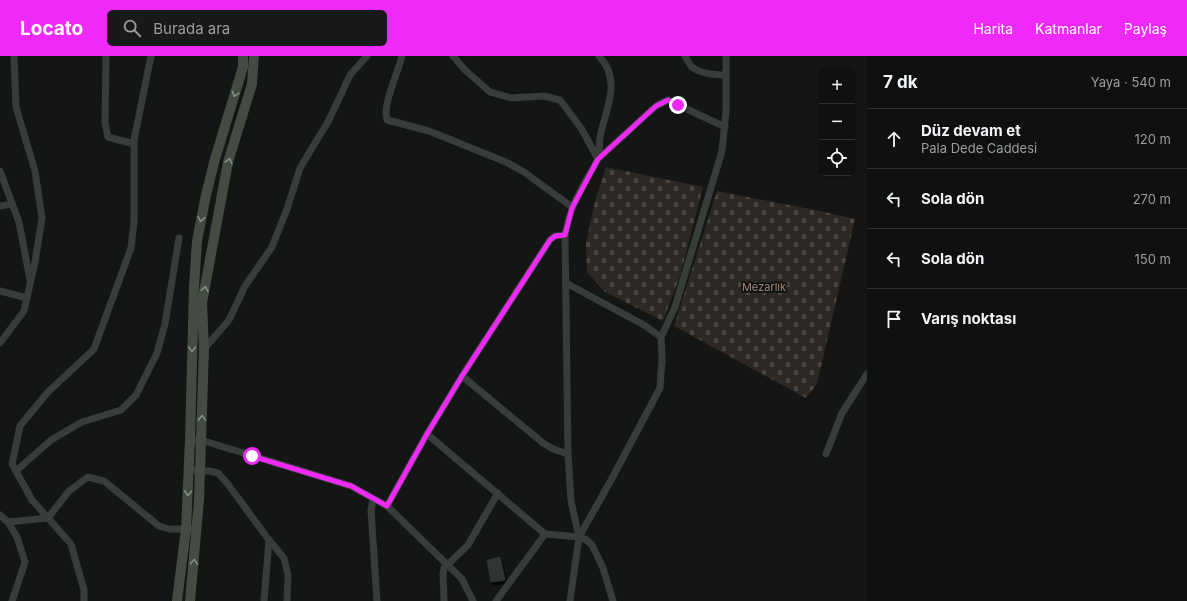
<!DOCTYPE html>
<html lang="tr">
<head>
<meta charset="utf-8">
<style>
  :root { --surface:#0f1010; --page:#181919; --text:#f1f3f6; --muted:#9b9d9f; --line:#2f3030; --accent:#ef2af8 }
  body { margin:0; font-family:Inter,sans-serif; background:var(--page); color:var(--text) }
  .controls { position:absolute; right:12px; top:12px; display:grid; overflow:hidden; border-radius:6px; box-shadow:0 1px 3px #0004 }
  .controls button { width:36px; height:36px; display:grid; place-items:center; padding:0; border:0; border-bottom:1px solid var(--line); background:var(--surface); color:var(--text); font:20px sans-serif }
  .stop { position:absolute; width:12px; height:12px; margin:-9px; border:3px solid #ef2af8; border-radius:50%; background:#fff }
  .stop.end { background:#ef2af8; border-color:#fff; box-shadow:0 1px 4px #0008 }
  .list { margin:0; padding:0; list-style:none }
  h2 { display:flex; justify-content:space-between; align-items:center; height:52px; margin:0; padding:0 16px; font-size:17px }
  h2 small { font-size:13px; font-weight:400; color:var(--muted) }
  .list li { display:grid; grid-template-columns:26px 1fr auto; gap:12px; align-items:center; box-sizing:border-box; height:60px; padding:0 16px; border-top:1px solid var(--line) }
  .list b { display:block; font-size:15px; white-space:nowrap }
  .list p { margin:0; font-size:13px; white-space:nowrap; color:var(--muted) }
  .list em { font-size:13px; font-style:normal; color:var(--muted) }
  .icon { flex:none; width:22px; height:22px; fill:none; stroke:currentColor; stroke-width:2; stroke-linecap:round; stroke-linejoin:round }
  .map { position:relative; flex:none; width:867px; height:545px; overflow:hidden }
  header { display:flex; align-items:center; gap:24px; box-sizing:border-box; height:56px; padding:0 20px; background:var(--accent); color:#fff }
  header strong { font-size:19px }
  nav { display:flex; gap:22px; margin-inline-start:auto; font-size:14px }
  .search { width:280px; height:36px; background:var(--page); display:flex; align-items:center; gap:10px; box-sizing:border-box; padding:0 14px; border-radius:6px; color:var(--muted); font-size:15px }
  main { display:flex }
  aside { flex:1; background:var(--surface) }
  .map>svg:first-child { display:block }
  .cemetery { fill:url(#cemetery-stones) }
  .building { fill:#313532; stroke:#2e322f; filter:url(#shadow) }
  .lines { fill:none; stroke-linecap:round; stroke-linejoin:round }
  .street { stroke:#373d38; stroke-width:7 }
  .secondary { stroke:#434b43; stroke-width:10 }
  .oneway { stroke:#839183 }
  .route { stroke:#ef2af8; stroke-width:5 }
  .labels { text-anchor:middle; stroke-width:3.5; stroke-linejoin:round; paint-order:stroke }
  .park-label { font-size:11px; fill:#a3897c; stroke:#0f1110 }
</style>
</head>
<body>
<header>
<strong>Locato</strong>
<div class="search"><svg class="icon" aria-label="search" viewBox="0 0 24 24"><circle cx="10" cy="10" r="6"/><path d="M15 15l6 6"/></svg>Burada ara</div>
<nav><a>Harita</a><a>Katmanlar</a><a>Paylaş</a></nav>
</header>
<main>
<div class="map">
<svg width="867" height="545" viewBox="0 0 867 545">
  <defs>
    <pattern id="cemetery-stones" width="16" height="16" patternUnits="userSpaceOnUse"><rect width="16" height="16" fill="#2e2824"/><path d="M2 7V4a2 2 0 0 1 4 0v3zM10 15v-3a2 2 0 0 1 4 0v3z" fill="#494541"/></pattern>
    <filter id="shadow"><feDropShadow dx="2" dy="3.5" stdDeviation="0" flood-color="#0009"/></filter>
  </defs>
  <rect width="100%" height="100%" fill="#141615"/>
  <g class="cemetery">
    <polygon points="606,111 703,131 680,220 663,265 605,236 587,216 586,187 595,145"/>
    <polygon points="717,135 820,155 855,163 817,328 806,342 674,270"/>
  </g>
  <polygon class="building" points="500,501 505,524 491,526 487,504"/>
  <g class="lines">
    <g class="street">
      <polyline points="106,0 105,67 108,81 134,88"/>
      <path d="M402,0C398,17 382,49 387,64L429,75L506,106L524,116L572,151"/>
      <polyline points="453,0 464,13 490,36 511,42 544,40 560,44 581,72 598,103 656,50 668,44 725,71"/>
      <path d="M685,0C687,3 689,8 692,11C701,18 715,19 726,19"/>
      <polyline points="0,115 19,166 30,224"/>
      <polyline points="0,150 12,148"/>
      <polyline points="566,227 644,269 661,281"/>
      <polyline points="0,235 27,242"/>
      <polyline points="0,287 24,255 35,206 42,162 35,115 16,51 14,0"/>
      <polyline points="204,293 229,264 245,230 272,191 287,153 300,112 329,64 350,19 367,0"/>
      <polyline points="462,320 543,387 553,393 568,398"/>
      <polyline points="427,378 545,478 579,481 585,483 592,489 603,512 613,545"/>
      <polyline points="196,384 201,384 351,430 387,450 462,523 473,545"/>
      <polyline points="826,398 842,357 867,318"/>
      <polyline points="189,414 209,415 218,417 227,427 269,484 284,502 288,519 287,545"/>
      <polyline points="16,415 51,384 82,366 121,354 136,339 157,297 165,268 179,182"/>
      <polyline points="373,443 371,454 377,545"/>
      <polyline points="387,450 427,378 462,320 550,184 555,180 565,179"/>
      <polyline points="0,459 8,466 48,462 69,435 88,421 104,425 159,470 169,473 197,473"/>
      <polyline points="8,466 17,481 25,506 12,545"/>
      <path d="M579,481L571,445L568,398L565,179C568,161 574,145 583,130C587,121 594,112 598,103C600,96 599,88 600,81C605,54 623,25 599,0"/>
      <polyline points="84,545 84,534 71,488 32,444 12,408 20,370 47,337 94,293 131,192 134,166 134,84 151,0"/>
      <polyline points="264,545 269,484"/>
      <polyline points="444,545 443,517 444,512 468,489 498,437"/>
      <polyline points="496,545 545,478"/>
      <polyline points="570,545 579,481 610,426 660,332 662,304 661,281 675,251 722,95 726,55 726,0"/>
    </g>
    <g class="secondary">
      <polyline points="177,545 186,473 190,384 194,231 197,185 206,139 215,103 243,11 243,0"/>
      <polyline points="190,545 199,444 204,293 202,247 228,106 252,28 254,0"/>
    </g>
  </g>
  <defs><path id="oneway-chevron" d="M-2-3.5L2.5 0L-2 3.5" fill="none" stroke-width="1.6" stroke-linecap="round" stroke-linejoin="round"/></defs>
  <g class="oneway">
    <use href="#oneway-chevron" transform="translate(235 38) rotate(107)"/>
    <use href="#oneway-chevron" transform="translate(229 105) rotate(-76)"/>
    <use href="#oneway-chevron" transform="translate(201 163) rotate(101)"/>
    <use href="#oneway-chevron" transform="translate(205 233) rotate(-80)"/>
    <use href="#oneway-chevron" transform="translate(192 293) rotate(91)"/>
    <use href="#oneway-chevron" transform="translate(202 362) rotate(-88)"/>
    <use href="#oneway-chevron" transform="translate(188 437) rotate(93)"/>
    <use href="#oneway-chevron" transform="translate(194 506) rotate(-85)"/>
  </g>
  <g class="lines">
    <polyline class="route" points="252,400 351,430 387,450 427,378 462,320 550,184 555,180 565,179 572,152 598,103 656,50 668,44 678,49"/>
  </g>
  <g class="labels">
    <g class="park-label">
      <text x="764" y="235">Mezarlık</text>
    </g>
  </g>
</svg>
<div class="controls">
<button>+</button>
<button>−</button>
<button><svg class="icon" aria-label="locate" viewBox="0 0 24 24"><circle cx="12" cy="12" r="6"/><path d="M12 2v4M12 18v4M2 12h4M18 12h4"/></svg></button>
</div>
<div class="stop" style="left:252px;top:400px"></div>
<div class="stop end" style="left:678px;top:49px"></div>
</div>
<aside>
<h2>7 dk<small>Yaya · 540 m</small></h2>
<ul class="list">
<li><svg class="icon" aria-label="ahead" viewBox="0 0 24 24"><path d="M12 20V5M6 11l6-6 6 6"/></svg><div><b>Düz devam et</b><p>Pala Dede Caddesi</p></div><em>120 m</em></li>
<li><svg class="icon" aria-label="left" viewBox="0 0 24 24"><path d="M17 20v-9H6M10 6l-5 5 5 5"/></svg><div><b>Sola dön</b></div><em>270 m</em></li>
<li><svg class="icon" aria-label="left" viewBox="0 0 24 24"><path d="M17 20v-9H6M10 6l-5 5 5 5"/></svg><div><b>Sola dön</b></div><em>150 m</em></li>
<li><svg class="icon" aria-label="arrive" viewBox="0 0 24 24"><path d="M6 21V4h12l-3 4 3 4H6"/></svg><div><b>Varış noktası</b></div></li>
</ul>
</aside>
</main>
</body>
</html>
